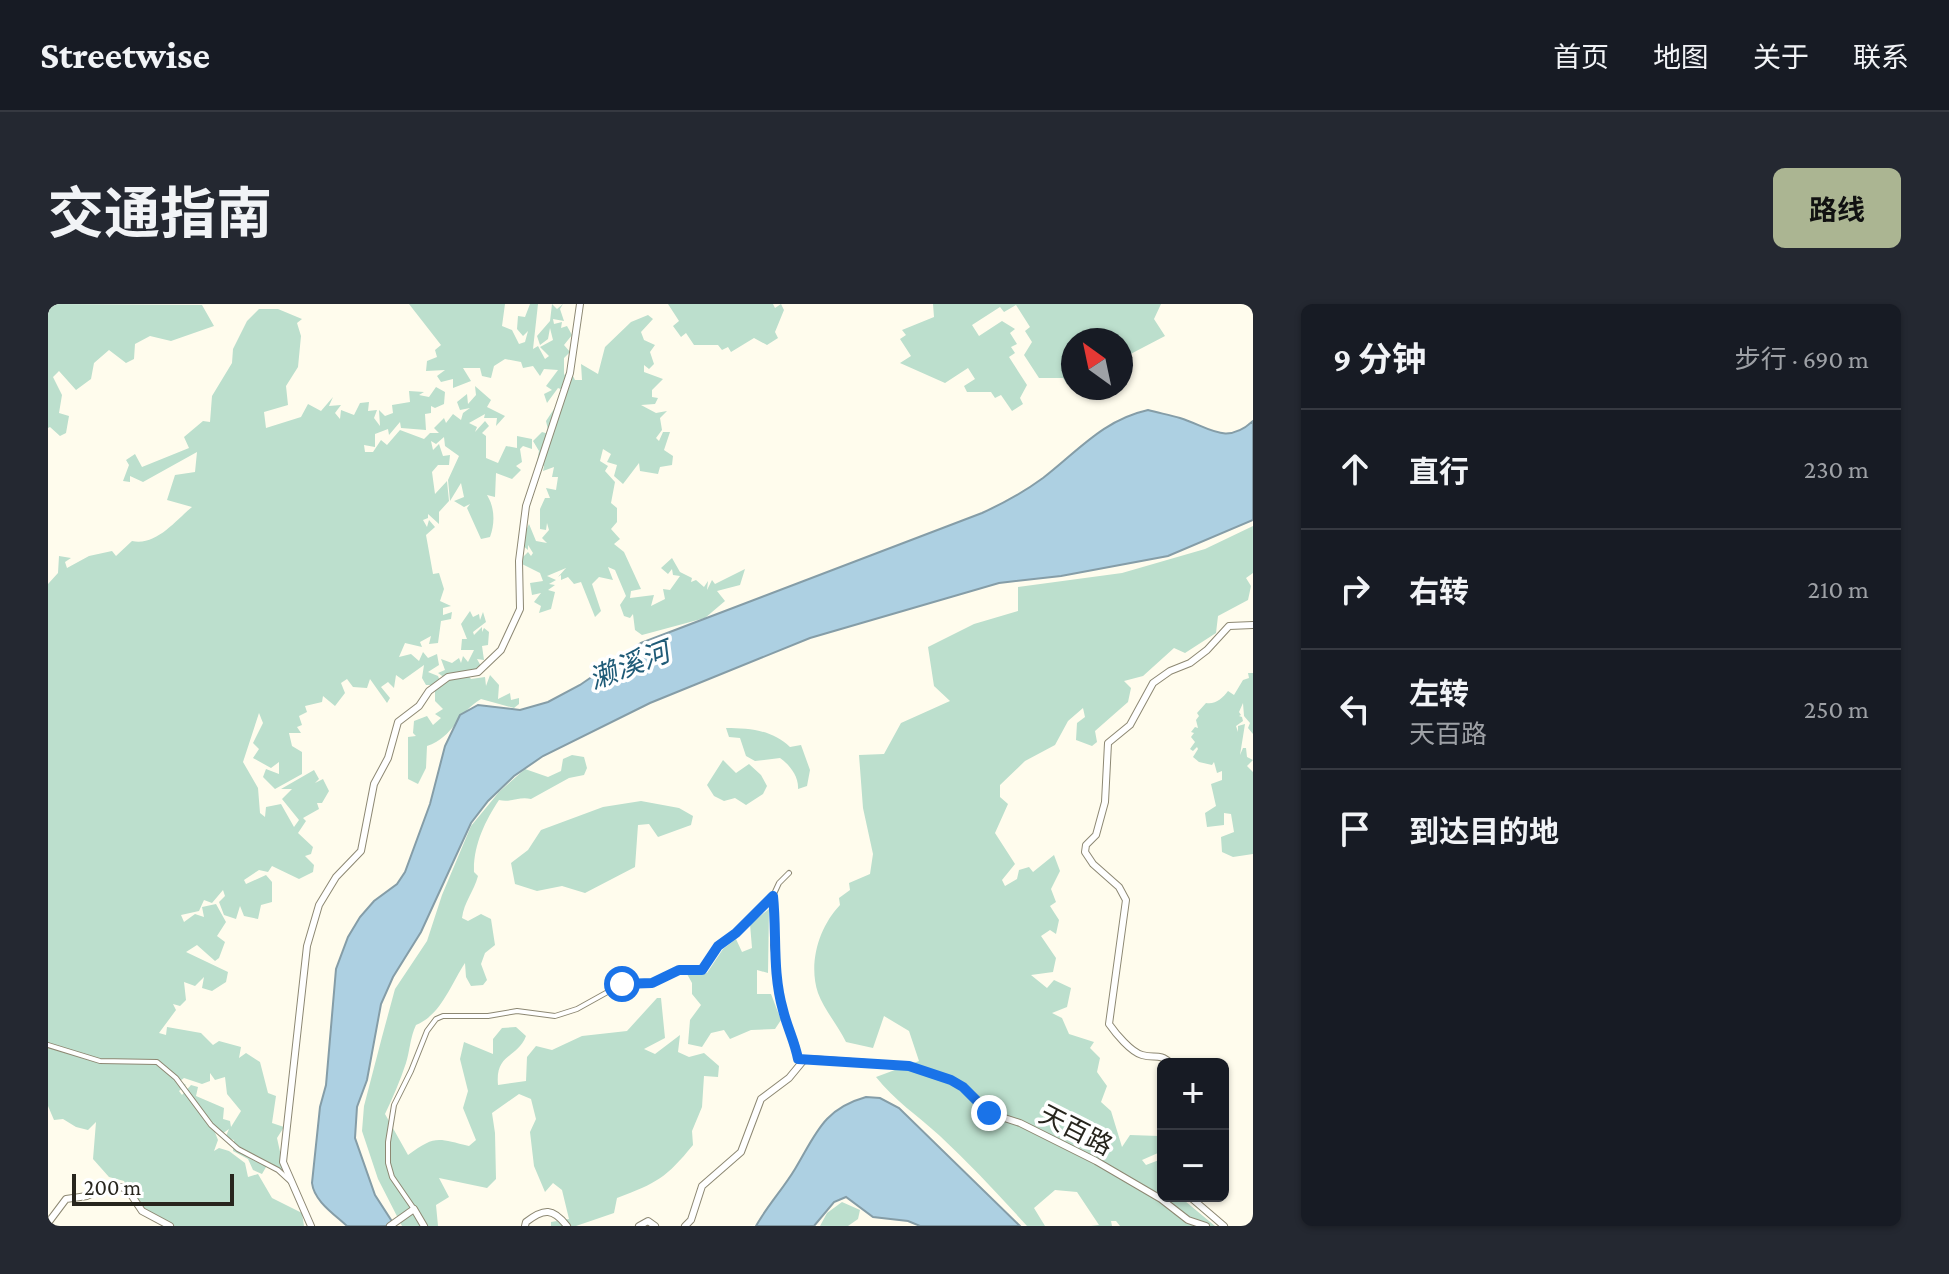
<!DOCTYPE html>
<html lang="zh">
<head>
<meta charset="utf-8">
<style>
  :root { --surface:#171b24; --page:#242831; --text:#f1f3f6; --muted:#9ea1a6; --line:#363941; --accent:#abb592 }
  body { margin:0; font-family:"Crimson Pro","Noto Sans SC",serif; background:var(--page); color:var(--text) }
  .controls { position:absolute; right:24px; bottom:24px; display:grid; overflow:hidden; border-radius:12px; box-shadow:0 2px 6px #0004 }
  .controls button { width:72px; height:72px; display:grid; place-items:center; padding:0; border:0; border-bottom:2px solid var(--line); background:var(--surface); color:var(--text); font:40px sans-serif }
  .compass { position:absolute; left:1013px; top:24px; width:72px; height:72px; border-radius:50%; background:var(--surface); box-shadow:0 2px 6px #0004; rotate:327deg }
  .scale { position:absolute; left:24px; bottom:20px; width:162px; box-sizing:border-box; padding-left:8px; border:4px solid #27251d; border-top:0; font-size:22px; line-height:28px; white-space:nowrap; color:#27251d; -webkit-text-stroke:6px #fff; paint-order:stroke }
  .stop { position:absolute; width:24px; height:24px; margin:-18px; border:6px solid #1a73e8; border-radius:50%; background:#fff }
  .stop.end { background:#1a73e8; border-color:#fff; box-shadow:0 2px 8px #0008 }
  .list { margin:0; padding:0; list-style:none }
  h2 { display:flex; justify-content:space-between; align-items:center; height:104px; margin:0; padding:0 32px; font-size:34px }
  h2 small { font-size:26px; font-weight:400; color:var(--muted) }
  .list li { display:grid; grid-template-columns:52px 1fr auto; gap:24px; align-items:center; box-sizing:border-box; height:120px; padding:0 32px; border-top:2px solid var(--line) }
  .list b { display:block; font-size:30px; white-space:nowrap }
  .list p { margin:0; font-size:26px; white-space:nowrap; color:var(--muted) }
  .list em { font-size:26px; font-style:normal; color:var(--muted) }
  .icon { flex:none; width:44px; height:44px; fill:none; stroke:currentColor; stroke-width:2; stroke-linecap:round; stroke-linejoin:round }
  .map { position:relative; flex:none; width:1205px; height:922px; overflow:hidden; border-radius:12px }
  header { display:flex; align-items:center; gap:48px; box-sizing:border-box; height:112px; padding:0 40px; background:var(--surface); border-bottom:2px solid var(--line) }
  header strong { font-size:38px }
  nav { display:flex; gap:44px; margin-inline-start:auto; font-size:28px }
  .intro { display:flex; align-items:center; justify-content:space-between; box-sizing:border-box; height:192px; padding:0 48px }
  h1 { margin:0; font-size:56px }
  .button { padding:20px 36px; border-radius:12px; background:var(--accent); color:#111; font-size:28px; font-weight:700 }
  main { display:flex; gap:48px; padding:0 48px }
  aside { flex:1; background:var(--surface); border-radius:12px; box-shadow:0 2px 6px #0004 }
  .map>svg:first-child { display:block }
  .green { fill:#bcdfcd; fill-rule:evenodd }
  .water { fill:#add0e2; stroke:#859da7; stroke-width:2 }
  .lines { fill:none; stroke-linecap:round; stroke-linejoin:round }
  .street-casing { stroke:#8d8873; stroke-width:6 }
  .secondary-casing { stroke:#8d8873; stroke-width:8 }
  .street { stroke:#fff; stroke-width:4 }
  .secondary { stroke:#fff; stroke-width:6 }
  .route { stroke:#1a73e8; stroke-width:10 }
  .labels { text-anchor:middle; stroke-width:7; stroke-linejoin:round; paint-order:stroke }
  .street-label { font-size:26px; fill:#27251d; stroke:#fff }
  .water-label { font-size:28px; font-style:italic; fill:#1f5b77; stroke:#fff }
</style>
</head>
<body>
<header>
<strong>Streetwise</strong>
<nav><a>首页</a><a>地图</a><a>关于</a><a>联系</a></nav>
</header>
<div class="intro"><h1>交通指南</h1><a class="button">路线</a></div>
<main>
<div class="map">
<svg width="1205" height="922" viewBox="0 0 1205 922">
  <rect width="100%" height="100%" fill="#fffced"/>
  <g class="green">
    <polygon points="6,0 154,1 166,22 123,37 102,32 87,40 86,55 78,59 61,46 46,59 43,75 28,86 11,67 5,73 14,91 11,109 21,112 18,129 12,132 2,123 0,124 0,3"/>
    <polygon points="361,0 457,0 454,22 464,26 471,40 477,38 480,27 475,32 469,25 470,12 477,13 482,0 490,0 485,45 490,42 497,55 501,52 492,43 505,36 502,24 500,35 492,41 489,32 502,17 504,0 509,5 515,0 512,5 516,17 505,15 506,20 514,18 513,24 519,22 524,31 516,41 522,48 516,54 516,71 522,66 527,76 534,76 533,60 550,70 557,43 583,18 600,11 605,15 593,28 596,36 607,41 602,48 606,60 601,65 596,61 596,68 615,75 604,86 604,93 610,94 607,100 593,101 608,109 619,107 612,114 614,126 608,134 611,137 615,128 622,128 616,146 625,152 624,161 612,163 610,170 592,167 591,159 575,180 566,172 569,161 559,158 563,150 555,145 552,157 560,162 557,167 567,178 563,199 569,204 569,218 563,225 572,235 566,240 576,248 593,285 583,287 582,294 606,291 603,302 617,295 615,285 622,286 632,272 625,271 624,265 620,270 613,264 624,254 632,268 644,274 643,278 648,276 656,283 660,277 659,286 664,276 667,280 697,265 692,281 669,287 677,297 657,314 594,331 587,326 585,310 582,314 576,312 572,301 578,292 567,266 560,263 565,276 551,273 544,280 553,307 547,313 533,278 526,280 520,273 513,276 513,271 510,273 518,264 499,272 508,276 501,280 507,281 500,286 507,288 503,305 491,309 493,302 486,298 493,289 484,291 482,279 495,277 492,269 470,258 480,248 483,252 485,249 480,241 480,246 472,239 481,220 488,237 499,239 494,234 501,226 499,219 498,226 492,225 492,205 497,194 502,194 498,184 508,186 510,173 504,173 506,163 495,167 496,162 488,163 491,147 485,137 494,128 501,130 498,117 518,87 510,84 499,99 496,90 504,86 498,82 510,66 496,65 492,72 485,62 475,64 473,58 457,55 446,62 443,74 434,72 432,64 415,64 423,77 405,84 405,75 393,78 389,72 397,66 378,67 379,57 389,53 387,46 393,41"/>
    <polygon points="620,0 725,0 727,4 733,0 736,6 727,28 730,34 719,41 706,34 683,48 680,43 674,46 670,41 646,41 638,29 633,33 625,22 631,17"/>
    <polygon points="885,0 1113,0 1106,15 1117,32 1073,55 1073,36 1025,36 1025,73 1019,80 1015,74 991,74 976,51 984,38 977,27 982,23 968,1 956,8 952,3 924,21 931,32 954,17 967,25 962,29 969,40 963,43 967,49 961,53 979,81 972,94 975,100 964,107 953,91 947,94 943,88 919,88 916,82 927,75 920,64 897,79 852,59 863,52 852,35 858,31 854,26 886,13"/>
    <path d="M211,5H230L254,15L249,19L253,32L250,63L238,82L240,101L216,108L218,124L253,113L260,100L273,107L285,93L281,102L293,101L287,109L292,115L293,106L306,111L312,99L321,98L320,107L329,106L326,114L332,122L331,106L337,112L345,109L344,101L362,98L361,87L376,88L371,91L381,93L388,83L397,88L396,100L387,104L383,102V109L377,110L378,126L353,124L352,118L341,131L340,125L327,130V143L316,141L317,148H325L333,136L339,141L352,126L376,135L382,129H391L386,124L396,114L398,119L405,110L413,116L415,109L422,104L412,106L409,98L419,90L420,100L428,91L427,82L443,96L439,103L457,112L448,122L449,114H436L437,110L421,119L429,123L427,128L437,117L441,122L434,129L438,132V154L450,159L458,142L469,144V132L484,135V145L475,142L472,145L474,158L468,162L473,166L464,175L448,169L447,193L439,191C447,204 447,219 442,233L433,235L419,204L422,200L416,203L406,197L416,193L413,179L402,197L400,176L411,152L397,142L396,133L388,140L383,137L385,146L391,140L395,152L402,151L401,161H390L384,168L387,190L399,177L401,197L391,208V220L380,210V214L375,216L379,223L381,216L387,223L378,231L385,270L391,269L396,285L392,297L403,302L395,304V311L404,308L403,315L393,317L390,339L381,340L383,332L372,338L374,343L357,339L351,353L363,350L371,357L375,348L380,354L389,350L391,361L380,368L390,372L392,377L397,374L390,369L397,366L393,355L404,359L411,354L413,359L415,352L420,358L426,346H413L414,335H419L413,320L422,307L425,313L431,310L432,316L435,308L438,318L425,328L426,331L434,323V328L436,324L441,328L440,341L434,342L436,356L429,355L434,364L417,367L423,375L437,373L438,382L442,371L451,381L450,395L462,389L463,396L471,394V400L466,404L433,395C409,409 406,433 379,442L378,464L370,480L360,475V433L368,432L365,429L366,417L379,412L385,421L393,414L387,410L395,405L387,397V381H378L374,374L376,361L355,376L348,371L346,384L340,378L333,383L342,394L339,399L322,375L319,384L305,383L299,375L293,379L297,389L287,402L275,392L274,398L257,402L259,408L251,412L254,421L249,423L253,429H241L244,442L254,448V470L227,485L215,473L218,465L231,470V458L223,464L205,454L211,445L205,439L215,419L211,409L195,458L210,484L212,509L217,513L218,503L233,500L246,523L251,516L234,495L244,485H233L266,466L271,475L267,479L275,475L281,487L274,499H269L271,505L255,514L258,517L250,529L265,543L263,550L257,552L266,561L265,568L251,575L224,562L220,568L211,566L196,576L198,580L218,571L224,578V598L213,601L210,615L196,612L192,602L188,615L176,611L171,598L177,592L175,586L164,599L156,596L151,607L133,611L136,618L147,610L156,613L154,603L168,600L178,618L169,632L177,638L171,654L167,657L149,641L138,648L180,668L178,678L164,687L154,684L156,673L147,682L136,678L138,696L132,702L125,700L128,706L111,729L118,731L119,723L153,729L165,741L171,737L193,743L191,754L198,749L212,758L220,789L228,792L224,819L236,823L229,834L236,866L230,869L221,858L214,870L205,866L200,855L185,847L186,836L177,834L181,825L174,830L166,826L170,836L166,847L171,844L181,847L197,859L200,873L210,870L224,894L254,909L256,922H122L126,921C97,911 89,906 76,877L61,873L45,855L48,818L40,826L28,823L15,815L6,816L0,802V280L10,269L11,252L23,254L17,258L19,264L41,252L64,247L68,252L84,237C108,242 126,218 144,203L119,196L127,171L147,168L149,148L95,178L82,172V178L75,177L81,161L78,156L87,150L94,163L141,144L136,133L155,117L162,118L164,92L184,59L185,45L199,17ZM162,769L167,776L177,773L179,790L193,807L183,823L182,817L175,815L176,804L148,792L150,783L143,781L134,791L131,787L138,781L132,777L136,774L154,780L162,777Z"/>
    <path d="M1205,222V269L1198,274L1203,282L1200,296L1170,312L1168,329L1137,349L1126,344L1095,372L1076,377L1083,384L1080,398L1047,427L1049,438L1044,442L1028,436L1029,419L1037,413L1035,404L1020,417L1007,441L977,457L952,481V493L960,500L947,529L967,560L954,576L957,582L969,575L971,566L981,563L985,568L1006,551L1012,567L1003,585L1008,598L1002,602L1011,616L1008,630L1002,626L993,632L1008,654L1005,668L983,671L999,684L1006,676L1023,684L1019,703L1004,709L1014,714L1021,730L1046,738L1042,744L1052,754L1049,768L1059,782L1053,798L1063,807L1074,843L1082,831L1111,832L1110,849L1094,856L1098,861L1111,856L1115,859V892H1131L1167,922H1072L1068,917H1063L1064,922H1043L1051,921L1029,888L1007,886L986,904L997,922H979C951,891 922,860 892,832C870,812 846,796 828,773L871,757L861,727L836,712L825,744L798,738C790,722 776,705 770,689C760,659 771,623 792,601L791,594L802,586L801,579L822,570L825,550L815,504L811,451L836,450L853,419L902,397L886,382L880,343L926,320L970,307V283L1074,269L1157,245Z"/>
    <path d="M1200,369H1205V430L1200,424L1202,419L1196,412L1195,399L1191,408L1193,411L1191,412L1194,413L1195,417L1188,422L1190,428V422L1197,420L1192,451L1195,444H1198L1199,453L1205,456L1199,462L1205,468V550L1185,553L1174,548L1173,533L1186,528L1183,510L1176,509V521L1159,523L1157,509L1168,502L1163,480L1174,476V467L1169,469L1166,458L1164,461L1151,458L1145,453L1150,445L1149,443L1145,447L1142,445L1147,438L1143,433L1146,429L1143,428L1147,423L1150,424L1148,416L1151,412L1149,409L1158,399C1167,401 1175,394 1180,387L1186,391L1195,376L1201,374Z"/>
    <path d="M678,424C702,424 724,426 742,443L753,441L762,466L759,482L750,485C751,473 742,461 732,454L707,457L698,452L692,434L681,433Z"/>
    <path d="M524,451L536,453L539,464L536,471L521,474L483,495C471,492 463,499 451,496C437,517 425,542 426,568L430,572C426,587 416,598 414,614L420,617L433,610L443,615L447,641L437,649L433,660L439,676L435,681L423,682L418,673L417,659C403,680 393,711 368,721C362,734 362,746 358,759C352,777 345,793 337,810L360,851C387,831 389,834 421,842L428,836L415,804L420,787L412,755L416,738L445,750V735L454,724L468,723L478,732C469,755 447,749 450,781L478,777L479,753L488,742L504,746L534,732L579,727L609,694H613L617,734L596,745L607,750L632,731L630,748L641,753L656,749L671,762L670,773L656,772L654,803L644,827L645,841C618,874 609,879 569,894L566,909L528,922H503V918L521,915L514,886L505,879L497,888L486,862L482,828L488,815L483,795L471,790L444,809L447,829L448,875L439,884L391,874L401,893L388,901L390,922H354L330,875L314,827L316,802L334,733L347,685L379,637L394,591L423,522L451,488L477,465L500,473L513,467L515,455Z"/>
    <polygon points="675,456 688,469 701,460 713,471 719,482 715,490 698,501 687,494 676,497 666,492 659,481"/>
    <polygon points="593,497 631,504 645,512 643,521 610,533 601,520 590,521 587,563 537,589 514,582 489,587 467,580 463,559 480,546 493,526 555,503"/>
    <polygon points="721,605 720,669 709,666 709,690 723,690 733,716 727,725 703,726 682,735 676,726 663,729 654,743 640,740 642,716 653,701 644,690 644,679 639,670 659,669 675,645 688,635 694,648 704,644 702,620"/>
    <polygon points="794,898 812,906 810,915 800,922 772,922 779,909"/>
  </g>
  <g class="water">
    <path d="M1100,106C1111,109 1122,111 1132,114C1161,123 1178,142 1205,117V216L1120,252L1013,272L951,279L762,334L602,399L495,452L466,472L440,497L423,519L373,628L345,673L333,700L319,776L309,803L307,834L327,891L347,922H299C286,910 266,897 264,879L272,803L278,781L288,665L300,633L312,613L326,597L349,580L357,568L382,500L397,442L412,411L430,401L472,406L500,398L532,381L593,339L934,209C956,199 976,188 995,174C1030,147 1055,116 1100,106Z"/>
    <path d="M818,793L832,794L851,804L972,922H872L860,917L825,913L798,893L786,898L766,922H708C719,902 735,885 747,865C768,830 775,805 818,793Z"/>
  </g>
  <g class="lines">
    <defs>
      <g id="street">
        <polyline points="741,569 731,579 725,592 727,613 725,641 734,706 748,741 750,755 755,757"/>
        <polyline points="0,741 52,757 109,758 128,774 163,821 190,845 230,866 242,877"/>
        <polyline points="366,905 344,873 340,859 340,838 346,801 363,767 379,727 388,715 395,712 440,712 469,707 507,712 529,705 574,680 604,679 631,666 654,666 670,642 688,629 725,592"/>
      </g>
      <g id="secondary">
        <path d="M1124,760C1110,748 1108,755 1094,751C1083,748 1068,730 1061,720L1078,596L1071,583L1045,560L1037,548L1038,541L1048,531L1057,498L1060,439L1082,421L1105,379L1122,367L1142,359L1159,346L1181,322L1205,321"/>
        <polyline points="1141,892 1176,922"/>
        <polyline points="0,919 18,895 39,892 56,884 74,883 82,889 94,907 122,922"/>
        <polyline points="263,922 235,858 259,642 271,601 288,573 313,547 326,480 340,454 350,418 371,402 381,387 400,373 430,368 453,346 472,305 471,257 478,202 522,69 532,0"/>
        <polyline points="342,922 366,905 376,922"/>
        <path d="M477,922L478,918C496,904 505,904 519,922"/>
        <polyline points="591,922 600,917 607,922"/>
        <polyline points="637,922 643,916 654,882 693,848 713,795 741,774 755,757 762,755 861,762 903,776 915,783 941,809 972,819 1048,857 1113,895 1140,916 1158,922"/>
      </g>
    </defs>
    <use href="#street" class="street-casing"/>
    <use href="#secondary" class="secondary-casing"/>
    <use href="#street" class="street"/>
    <use href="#secondary" class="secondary"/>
  </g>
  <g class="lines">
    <path class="route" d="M574,680L604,679L631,666H654L670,642L688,629L725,592C729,630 724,668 735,706C739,723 747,738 750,755L861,762L903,776L915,783L941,809"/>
  </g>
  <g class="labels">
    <g class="street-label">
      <text transform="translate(1028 826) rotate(27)" y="9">天百路</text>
    </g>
    <g class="water-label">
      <text transform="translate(581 361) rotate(-21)" y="10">濑溪河</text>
    </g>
  </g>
</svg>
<div class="controls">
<button>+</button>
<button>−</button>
</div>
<svg class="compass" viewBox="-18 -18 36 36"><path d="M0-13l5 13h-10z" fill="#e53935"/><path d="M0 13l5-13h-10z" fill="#9ea1a6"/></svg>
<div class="scale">200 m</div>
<div class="stop" style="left:574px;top:680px"></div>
<div class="stop end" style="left:941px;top:809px"></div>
</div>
<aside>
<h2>9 分钟<small>步行 · 690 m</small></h2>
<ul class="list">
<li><svg class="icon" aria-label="ahead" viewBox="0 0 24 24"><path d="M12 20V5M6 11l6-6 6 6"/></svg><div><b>直行</b></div><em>230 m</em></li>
<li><svg class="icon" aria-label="right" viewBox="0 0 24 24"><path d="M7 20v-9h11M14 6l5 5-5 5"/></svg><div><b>右转</b></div><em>210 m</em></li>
<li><svg class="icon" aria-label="left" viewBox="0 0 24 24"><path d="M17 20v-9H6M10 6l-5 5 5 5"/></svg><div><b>左转</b><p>天百路</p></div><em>250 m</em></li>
<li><svg class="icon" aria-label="arrive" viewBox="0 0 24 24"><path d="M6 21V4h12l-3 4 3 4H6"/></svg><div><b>到达目的地</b></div></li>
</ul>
</aside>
</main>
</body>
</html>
